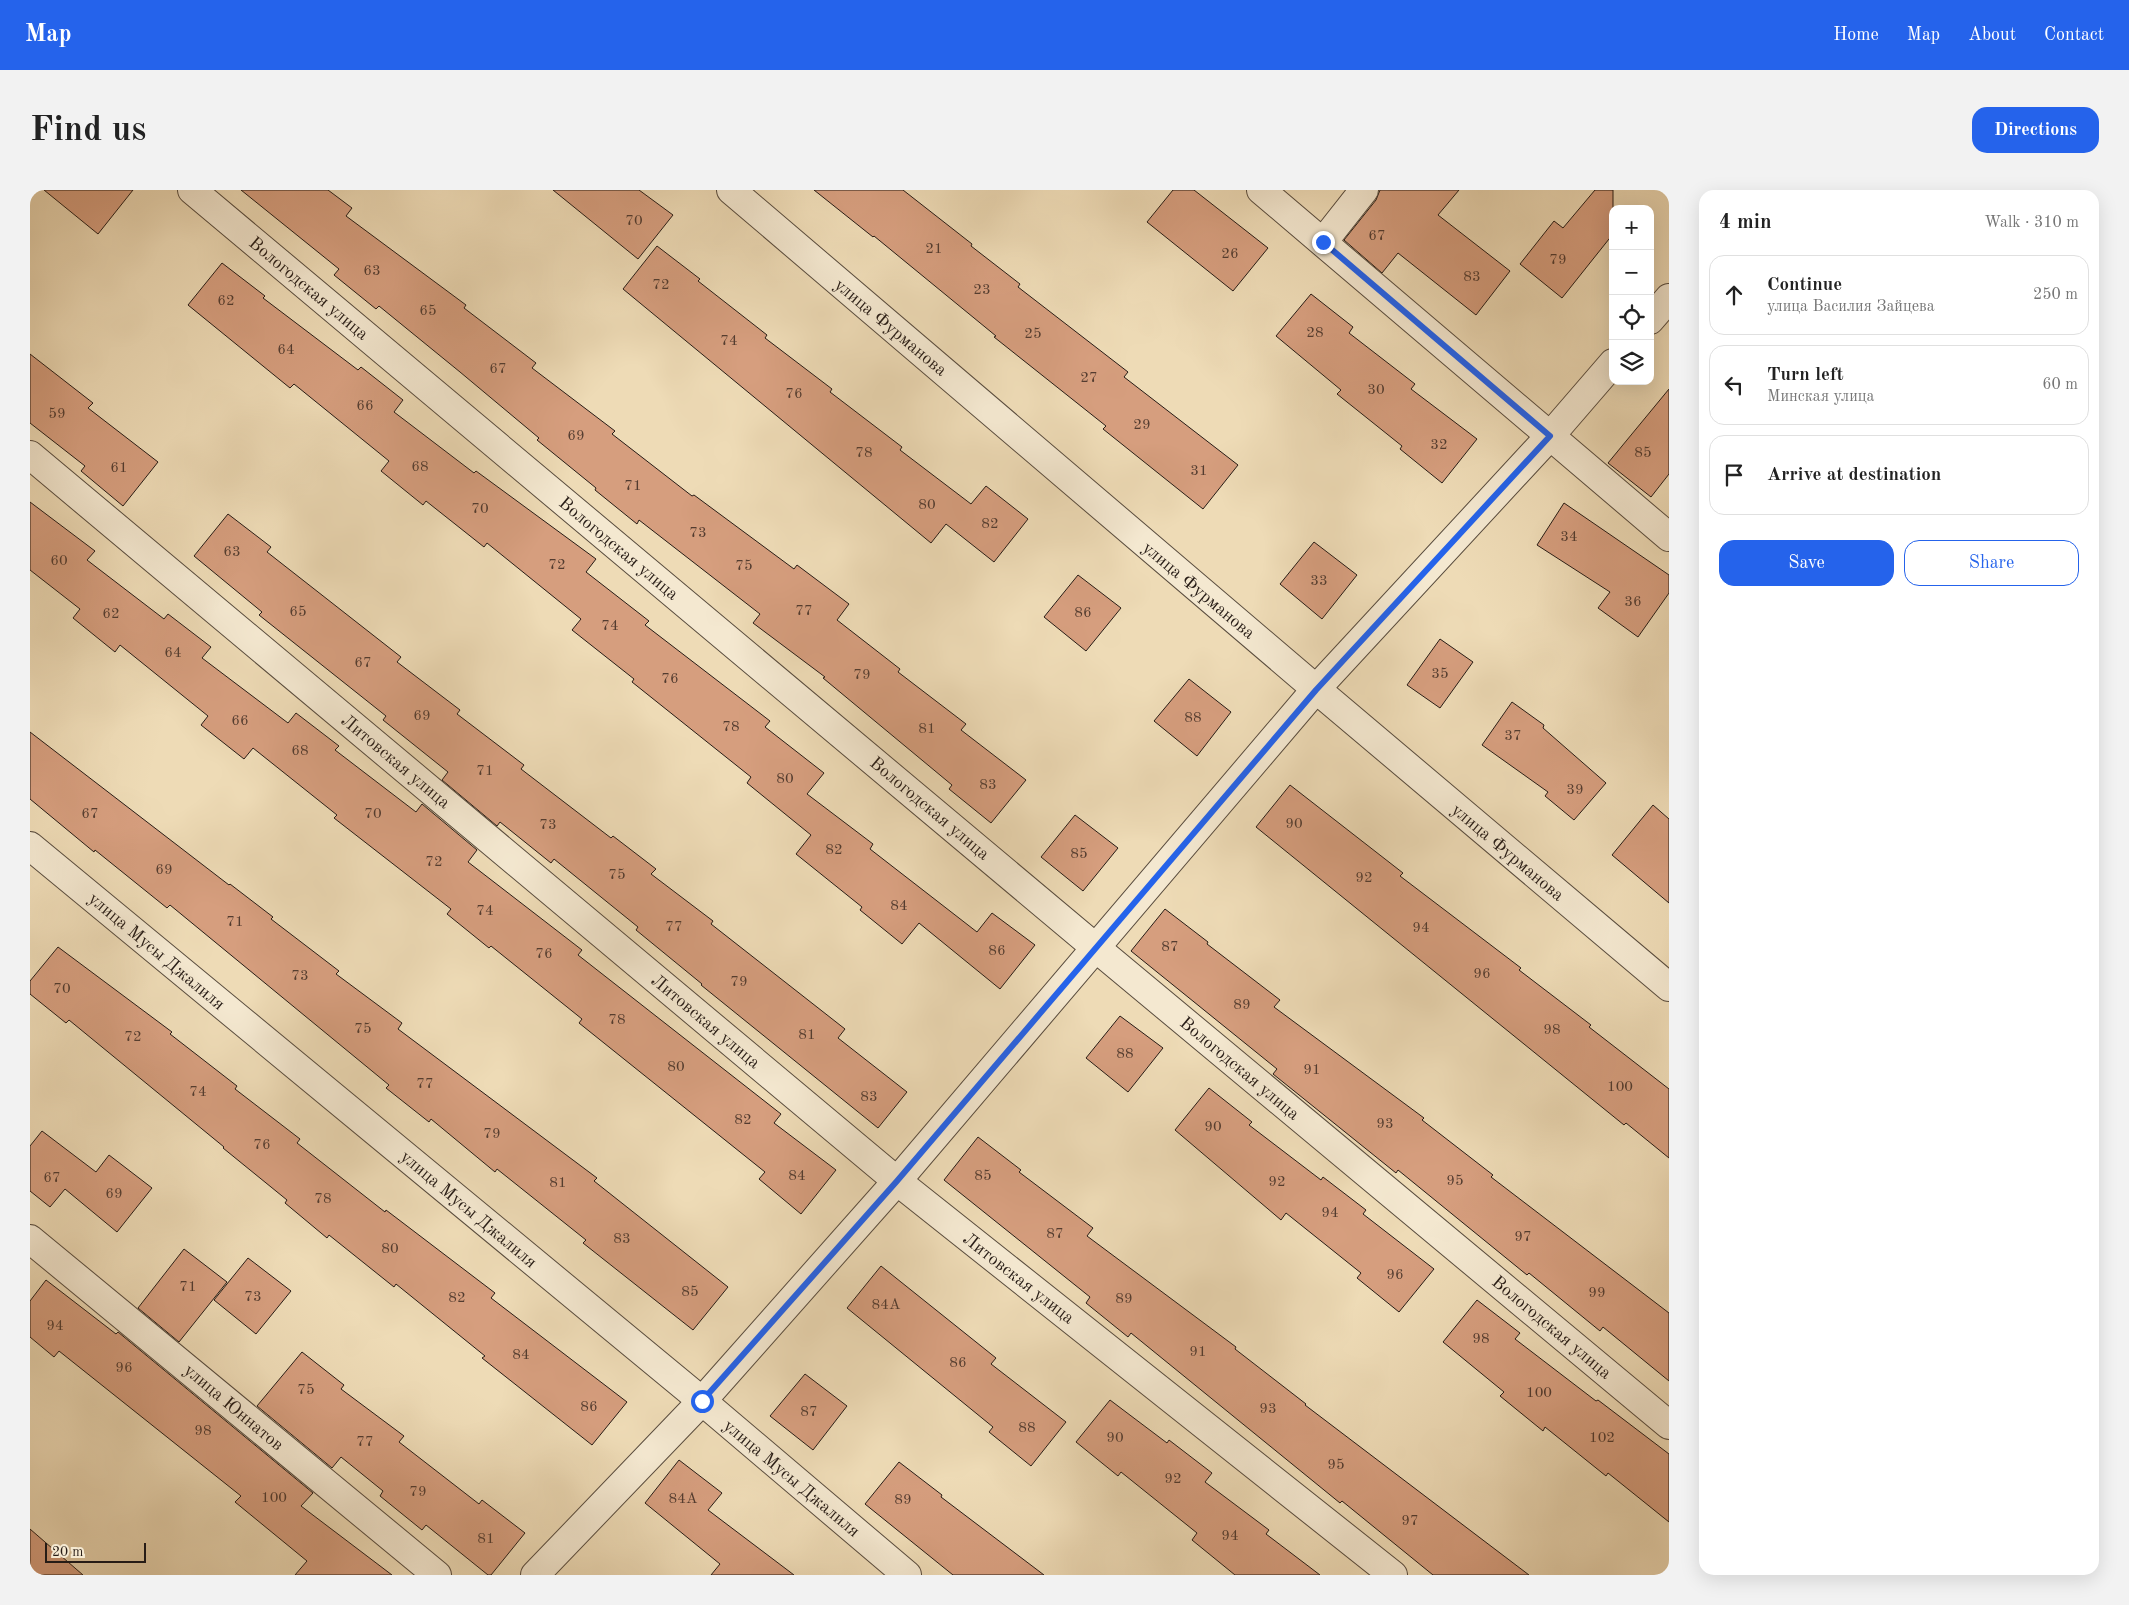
<!DOCTYPE html>
<html lang="en">
<head>
<meta charset="utf-8">
<style>
  :root { --surface:#fff; --page:#f2f2f2; --text:#222; --muted:#767676; --line:#e0e0e0; --accent:#2563eb }
  body { margin:0; font-family:"Old Standard TT",serif; background:var(--page); color:var(--text) }
  .controls { position:absolute; right:15px; top:15px; display:grid; overflow:hidden; border-radius:10px; box-shadow:0 5px 20px #0002 }
  .controls button { width:45px; height:45px; display:grid; place-items:center; padding:0; border:0; border-bottom:1px solid var(--line); background:var(--surface); color:var(--text); font:25px sans-serif }
  .scale { position:absolute; left:15px; bottom:12px; width:101px; box-sizing:border-box; padding-left:5px; border:2px solid #271c16; border-top:0; font-size:14px; line-height:18px; white-space:nowrap; color:#271c16; -webkit-text-stroke:4px #f4e8d0; paint-order:stroke }
  .stop { position:absolute; width:15px; height:15px; margin:-11px; border:4px solid #2563eb; border-radius:50%; background:#fff }
  .stop.end { background:#2563eb; border-color:#fff; box-shadow:0 1px 5px #0008 }
  .list { margin:0; padding:0; list-style:none }
  h2 { display:flex; justify-content:space-between; align-items:center; height:65px; margin:0; padding:0 20px; font-size:21px }
  h2 small { font-size:16px; font-weight:400; color:var(--muted) }
  .list li { display:grid; grid-template-columns:32px 1fr auto; gap:15px; align-items:center; box-sizing:border-box; height:80px; margin:0 10px 10px; padding:0 10px; border:1px solid var(--line); border-radius:15px }
  .list b { display:block; font-size:19px; white-space:nowrap }
  .list p { margin:0; font-size:16px; white-space:nowrap; color:var(--muted) }
  .list em { font-size:16px; font-style:normal; color:var(--muted) }
  .actions { display:flex; gap:10px; padding:15px 20px }
  .actions a { flex:1; padding:11px 0; border:1px solid var(--accent); border-radius:15px; text-align:center; font-size:18px; color:var(--accent) }
  .actions .main { background:var(--accent); color:#fff }
  .icon { flex:none; width:28px; height:28px; fill:none; stroke:currentColor; stroke-width:2; stroke-linecap:round; stroke-linejoin:round }
  .map { position:relative; flex:none; width:1639px; height:1385px; overflow:hidden; border-radius:15px }
  header { display:flex; align-items:center; gap:30px; box-sizing:border-box; height:70px; padding:0 25px; background:var(--accent); color:#fff }
  header strong { font-size:24px }
  nav { display:flex; gap:28px; margin-inline-start:auto; font-size:18px }
  .intro { display:flex; align-items:center; justify-content:space-between; box-sizing:border-box; height:120px; padding:0 30px }
  h1 { margin:0; font-size:35px }
  .button { padding:12px 22px; border-radius:15px; background:var(--accent); color:#fff; font-size:18px; font-weight:700 }
  main { display:flex; gap:30px; padding:0 30px }
  aside { flex:1; background:var(--surface); border-radius:15px; box-shadow:0 5px 20px #0002 }
  .map>svg:first-child { display:block }
  .building { fill:#d69e7e; stroke:#271c16 }
  .lines { fill:none; stroke-linecap:round; stroke-linejoin:round }
  .minor-casing { stroke:#594c3e; stroke-width:30 }
  .minor { stroke:#f4e8d0; stroke-width:28 }
  .route { stroke:#2563eb; stroke-width:6 }
  .labels { text-anchor:middle; stroke-width:4; stroke-linejoin:round; paint-order:stroke }
  .number-label { font-size:15px; fill:#533c30 }
  .street-label { font-size:18px; fill:#271c16; stroke:#f4e8d0 }
</style>
</head>
<body>
<header>
<strong>Map</strong>
<nav><a>Home</a><a>Map</a><a>About</a><a>Contact</a></nav>
</header>
<div class="intro"><h1>Find us</h1><a class="button">Directions</a></div>
<main>
<div class="map">
<svg width="1639" height="1385" viewBox="0 0 1639 1385">
  <rect width="100%" height="100%" fill="#eedbb6"/>
  <filter id="stains"><feTurbulence type="fractalNoise" baseFrequency=".004" numOctaves="4"/><feColorMatrix values="0 0 0 0 .2 0 0 0 0 .09 0 0 0 0 .02 0 0 0 .5 -.17"/></filter>
  <radialGradient id="worn" r=".72"><stop offset=".6" stop-color="#630" stop-opacity="0"/><stop offset="1" stop-color="#630" stop-opacity=".3"/></radialGradient>
  <g class="building">
    <polygon points="14,0 103,0 68,44"/>
    <polygon points="211,0 298,0 322,18 316,26 436,115 434,118 506,173 502,178 585,241 582,244 662,306 664,305 764,379 767,375 819,414 807,430 870,479 868,482 936,534 931,540 996,590 961,633 919,599 922,595 793,488 795,487 723,433 730,424 609,330 607,334 565,300 566,298 507,250 509,248 430,182 349,116 346,119 304,85 309,79"/>
    <polygon points="523,0 609,0 643,25 608,69"/>
    <polygon points="784,0 873,0 942,54 941,56 990,94 988,97 1098,182 1094,187 1208,275 1173,319 1073,239 1076,236 964,147 966,146 844,46 843,47"/>
    <polygon points="1143,0 1164,0 1238,58 1203,101 1117,32"/>
    <polygon points="1350,0 1429,0 1408,25 1480,81 1446,125 1368,63 1352,83 1314,50 1346,10"/>
    <polygon points="1565,0 1583,0 1583,44 1532,108 1490,74 1524,31 1533,38"/>
    <polygon points="627,56 670,89 668,91 737,145 735,148 802,199 800,202 872,257 870,260 941,314 956,296 998,329 964,372 916,334 901,353 593,99"/>
    <polygon points="192,73 235,106 233,108 328,180 331,177 373,210 364,222 444,283 446,281 566,369 556,382 619,431 615,435 740,531 735,537 794,583 777,604 843,654 840,659 947,742 962,723 1005,755 970,799 889,733 872,754 830,720 832,717 766,664 781,645 717,593 721,587 602,492 604,489 542,440 551,429 457,353 454,357 396,311 393,315 351,281 359,271 264,194 260,198 158,115"/>
    <polygon points="1281,104 1323,137 1319,143 1385,194 1381,199 1447,249 1412,293 1370,259 1372,256 1307,204 1311,200 1246,146"/>
    <polygon points="0,164 63,213 58,218 128,272 93,316 51,281 55,276 0,233"/>
    <polygon points="1639,199 1639,284 1621,307 1578,273"/>
    <polygon points="0,312 65,361 57,370 134,429 138,424 181,457 172,468 258,533 266,523 309,556 305,560 386,622 392,614 447,660 438,672 552,760 548,765 751,924 744,933 806,980 771,1024 729,989 735,982 549,833 552,829 461,756 459,758 417,724 421,719 304,628 307,625 223,558 214,569 171,535 178,526 90,455 85,462 43,428 50,419 0,380"/>
    <polygon points="1534,313 1639,385 1639,403 1608,447 1568,418 1580,402 1507,355"/>
    <polygon points="198,324 241,357 237,362 371,467 367,472 430,520 427,524 494,575 491,579 581,648 583,646 626,679 621,684 683,731 681,734 815,839 808,848 877,902 848,938 671,795 672,794 606,740 608,737 524,669 521,673 470,632 467,636 412,590 418,582 353,530 356,526 229,425 232,422 164,366"/>
    <polygon points="1284,352 1327,385 1292,429 1250,394"/>
    <polygon points="1048,385 1091,418 1056,461 1014,427"/>
    <polygon points="1410,449 1443,472 1410,518 1377,495"/>
    <polygon points="1159,489 1201,522 1167,566 1124,531"/>
    <polygon points="1482,512 1514,535 1513,538 1576,593 1544,630 1515,606 1518,602 1452,555"/>
    <polygon points="0,542 199,695 200,694 243,727 241,729 309,781 306,784 372,833 368,839 567,988 564,991 698,1097 663,1140 553,1053 556,1050 467,979 465,982 401,929 399,932 356,898 359,895 140,715 137,718 65,660 64,662 0,609"/>
    <polygon points="1260,595 1373,683 1370,686 1491,778 1489,780 1561,835 1559,837 1639,899 1639,968 1596,933 1594,935 1226,637"/>
    <polygon points="1623,615 1639,629 1639,713 1582,665"/>
    <polygon points="1045,625 1088,658 1053,701 1011,667"/>
    <polygon points="1135,719 1178,752 1177,754 1250,810 1244,817 1394,928 1392,930 1463,985 1461,987 1639,1123 1639,1191 1573,1137 1570,1141 1499,1083 1497,1085 1368,980 1366,983 1243,884 1247,879 1101,761"/>
    <polygon points="28,757 142,842 140,844 207,896 205,899 270,949 267,953 355,1022 356,1020 465,1103 461,1108 597,1212 562,1255 452,1168 455,1166 366,1094 364,1097 299,1045 297,1048 255,1013 257,1010 193,958 194,957 39,830 36,833 0,804 0,791"/>
    <polygon points="1090,826 1133,858 1098,902 1056,868"/>
    <polygon points="1179,898 1222,932 1219,935 1291,990 1293,987 1336,1020 1333,1024 1404,1079 1369,1122 1327,1088 1331,1083 1256,1023 1251,1030 1145,940"/>
    <polygon points="12,941 66,982 79,965 122,998 87,1042 35,999 20,1017 0,1001 0,956"/>
    <polygon points="948,947 991,980 989,982 1063,1038 1057,1046 1206,1157 1205,1159 1276,1214 1275,1215 1499,1385 1403,1385 1312,1311 1310,1313 1101,1143 1098,1147 1056,1113 1060,1107 914,990"/>
    <polygon points="154,1059 197,1092 149,1152 108,1118"/>
    <polygon points="218,1068 261,1101 226,1144 184,1110"/>
    <polygon points="851,1076 966,1168 961,1174 1036,1232 1001,1276 959,1242 963,1237 817,1118"/>
    <polygon points="16,1090 86,1144 88,1142 283,1303 271,1316 362,1385 265,1385 277,1371 205,1312 211,1306 29,1161 24,1167 0,1147 0,1111"/>
    <polygon points="1447,1110 1490,1143 1485,1149 1566,1211 1568,1210 1639,1264 1639,1332 1578,1283 1576,1286 1515,1237 1513,1241 1470,1206 1474,1202 1413,1152"/>
    <polygon points="272,1162 314,1195 311,1199 374,1246 369,1252 449,1314 452,1310 495,1343 461,1385 458,1385 396,1335 392,1340 350,1306 353,1301 311,1267 302,1278 227,1216"/>
    <polygon points="775,1184 817,1216 783,1260 740,1226"/>
    <polygon points="1080,1210 1137,1253 1139,1250 1182,1283 1175,1292 1239,1340 1236,1344 1290,1385 1205,1385 1162,1350 1167,1343 1091,1282 1088,1286 1046,1252"/>
    <polygon points="649,1270 692,1303 678,1320 764,1385 681,1385 690,1374 615,1313"/>
    <polygon points="869,1272 912,1305 911,1307 1014,1385 923,1385 835,1314"/>
    <polygon points="0,1339 53,1385 0,1385"/>
  </g>
  <g class="lines">
    <defs>
      <g id="minor">
        <polyline points="162,0 1066,758 1639,1235"/>
        <polyline points="701,0 1286,499 1639,797"/>
        <polyline points="1231,0 1639,347"/>
        <polyline points="1293,52 1334,0"/>
        <polyline points="1620,130 1639,108"/>
        <polyline points="0,265 867,991 1363,1385"/>
        <polyline points="0,656 672,1211 877,1385"/>
        <polyline points="0,1049 407,1385"/>
        <polyline points="505,1385 672,1211 867,991 1286,499 1520,246 1583,173"/>
      </g>
    </defs>
    <use href="#minor" class="minor-casing"/>
    <use href="#minor" class="minor"/>
  </g>
  <g class="lines">
    <polyline class="route" points="672,1211 867,991 1286,500 1520,246 1293,52"/>
  </g>
  <g class="labels">
    <g class="number-label">
      <text x="604" y="35">70</text>
      <text x="1347" y="50">67</text>
      <text x="904" y="63">21</text>
      <text x="1200" y="68">26</text>
      <text x="1528" y="74">79</text>
      <text x="342" y="85">63</text>
      <text x="1442" y="91">83</text>
      <text x="631" y="99">72</text>
      <text x="952" y="104">23</text>
      <text x="196" y="115">62</text>
      <text x="398" y="125">65</text>
      <text x="1285" y="147">28</text>
      <text x="1003" y="148">25</text>
      <text x="699" y="155">74</text>
      <text x="256" y="164">64</text>
      <text x="468" y="183">67</text>
      <text x="1059" y="192">27</text>
      <text x="1346" y="204">30</text>
      <text x="764" y="208">76</text>
      <text x="335" y="220">66</text>
      <text x="27" y="228">59</text>
      <text x="1112" y="239">29</text>
      <text x="546" y="250">69</text>
      <text x="1409" y="259">32</text>
      <text x="834" y="267">78</text>
      <text x="1613" y="267">85</text>
      <text x="390" y="281">68</text>
      <text x="89" y="282">61</text>
      <text x="1169" y="285">31</text>
      <text x="603" y="300">71</text>
      <text x="897" y="319">80</text>
      <text x="450" y="323">70</text>
      <text x="960" y="338">82</text>
      <text x="668" y="347">73</text>
      <text x="1539" y="351">34</text>
      <text x="202" y="366">63</text>
      <text x="29" y="375">60</text>
      <text x="527" y="379">72</text>
      <text x="714" y="380">75</text>
      <text x="1289" y="395">33</text>
      <text x="1603" y="416">36</text>
      <text x="774" y="425">77</text>
      <text x="268" y="426">65</text>
      <text x="1053" y="427">86</text>
      <text x="81" y="428">62</text>
      <text x="580" y="440">74</text>
      <text x="143" y="467">64</text>
      <text x="333" y="477">67</text>
      <text x="1410" y="488">35</text>
      <text x="832" y="489">79</text>
      <text x="640" y="493">76</text>
      <text x="392" y="530">69</text>
      <text x="1163" y="532">88</text>
      <text x="210" y="535">66</text>
      <text x="701" y="541">78</text>
      <text x="897" y="543">81</text>
      <text x="1483" y="550">37</text>
      <text x="270" y="565">68</text>
      <text x="455" y="585">71</text>
      <text x="755" y="593">80</text>
      <text x="958" y="599">83</text>
      <text x="1545" y="604">39</text>
      <text x="60" y="628">67</text>
      <text x="343" y="628">70</text>
      <text x="1264" y="638">90</text>
      <text x="518" y="639">73</text>
      <text x="804" y="664">82</text>
      <text x="1049" y="668">85</text>
      <text x="404" y="676">72</text>
      <text x="134" y="684">69</text>
      <text x="587" y="689">75</text>
      <text x="1334" y="692">92</text>
      <text x="869" y="720">84</text>
      <text x="455" y="725">74</text>
      <text x="205" y="736">71</text>
      <text x="644" y="741">77</text>
      <text x="1391" y="742">94</text>
      <text x="1140" y="761">87</text>
      <text x="967" y="765">86</text>
      <text x="514" y="768">76</text>
      <text x="1452" y="788">96</text>
      <text x="270" y="790">73</text>
      <text x="709" y="796">79</text>
      <text x="32" y="803">70</text>
      <text x="1212" y="819">89</text>
      <text x="587" y="834">78</text>
      <text x="333" y="843">75</text>
      <text x="1522" y="844">98</text>
      <text x="777" y="849">81</text>
      <text x="103" y="851">72</text>
      <text x="1095" y="868">88</text>
      <text x="646" y="881">80</text>
      <text x="1282" y="884">91</text>
      <text x="395" y="898">77</text>
      <text x="1590" y="901">100</text>
      <text x="168" y="906">74</text>
      <text x="839" y="911">83</text>
      <text x="713" y="934">82</text>
      <text x="1355" y="938">93</text>
      <text x="1183" y="941">90</text>
      <text x="462" y="948">79</text>
      <text x="232" y="959">76</text>
      <text x="767" y="990">84</text>
      <text x="953" y="990">85</text>
      <text x="22" y="992">67</text>
      <text x="1425" y="995">95</text>
      <text x="1247" y="996">92</text>
      <text x="528" y="997">81</text>
      <text x="84" y="1008">69</text>
      <text x="293" y="1013">78</text>
      <text x="1300" y="1027">94</text>
      <text x="1025" y="1048">87</text>
      <text x="1493" y="1051">97</text>
      <text x="592" y="1053">83</text>
      <text x="360" y="1063">80</text>
      <text x="1365" y="1089">96</text>
      <text x="158" y="1101">71</text>
      <text x="660" y="1106">85</text>
      <text x="1567" y="1107">99</text>
      <text x="223" y="1111">73</text>
      <text x="427" y="1112">82</text>
      <text x="1094" y="1113">89</text>
      <text x="856" y="1119">84А</text>
      <text x="25" y="1140">94</text>
      <text x="1451" y="1153">98</text>
      <text x="1168" y="1166">91</text>
      <text x="491" y="1169">84</text>
      <text x="928" y="1177">86</text>
      <text x="94" y="1182">96</text>
      <text x="276" y="1204">75</text>
      <text x="1509" y="1207">100</text>
      <text x="559" y="1221">86</text>
      <text x="1238" y="1223">93</text>
      <text x="779" y="1226">87</text>
      <text x="997" y="1242">88</text>
      <text x="173" y="1245">98</text>
      <text x="1085" y="1252">90</text>
      <text x="1572" y="1252">102</text>
      <text x="335" y="1256">77</text>
      <text x="1306" y="1279">95</text>
      <text x="1143" y="1293">92</text>
      <text x="388" y="1306">79</text>
      <text x="244" y="1312">100</text>
      <text x="653" y="1313">84А</text>
      <text x="873" y="1314">89</text>
      <text x="1380" y="1335">97</text>
      <text x="1200" y="1350">94</text>
      <text x="456" y="1353">81</text>
    </g>
    <g class="street-label">
      <text transform="translate(279 98) rotate(40)" y="6">Вологодская улица</text>
      <text transform="translate(861 137) rotate(40)" y="6">улица Фурманова</text>
      <text transform="translate(589 358) rotate(40)" y="6">Вологодская улица</text>
      <text transform="translate(1169 400) rotate(40)" y="6">улица Фурманова</text>
      <text transform="translate(366 571) rotate(40)" y="6">Литовская улица</text>
      <text transform="translate(900 618) rotate(40)" y="6">Вологодская улица</text>
      <text transform="translate(1478 662) rotate(40)" y="6">улица Фурманова</text>
      <text transform="translate(127 761) rotate(40)" y="6">улица Мусы Джалиля</text>
      <text transform="translate(676 831) rotate(40)" y="6">Литовская улица</text>
      <text transform="translate(1210 878) rotate(40)" y="6">Вологодская улица</text>
      <text transform="translate(439 1019) rotate(40)" y="6">улица Мусы Джалиля</text>
      <text transform="translate(989 1088) rotate(38)" y="6">Литовская улица</text>
      <text transform="translate(1522 1137) rotate(40)" y="6">Вологодская улица</text>
      <text transform="translate(204 1217) rotate(40)" y="6">улица Юннатов</text>
      <text transform="translate(762 1288) rotate(40)" y="6">улица Мусы Джалиля</text>
    </g>
  </g>
  <rect width="100%" height="100%" filter="url(#stains)"/>
  <rect width="100%" height="100%" fill="url(#worn)"/>
</svg>
<div class="controls">
<button>+</button>
<button>−</button>
<button><svg class="icon" aria-label="locate" viewBox="0 0 24 24"><circle cx="12" cy="12" r="6"/><path d="M12 2v4M12 18v4M2 12h4M18 12h4"/></svg></button>
<button><svg class="icon" aria-label="layers" viewBox="0 0 24 24"><path d="M12 4l9 5-9 5-9-5zM3 14l9 5 9-5"/></svg></button>
</div>
<div class="scale">20 m</div>
<div class="stop" style="left:672px;top:1211px"></div>
<div class="stop end" style="left:1293px;top:52px"></div>
</div>
<aside>
<h2>4 min<small>Walk · 310 m</small></h2>
<ul class="list">
<li><svg class="icon" aria-label="ahead" viewBox="0 0 24 24"><path d="M12 20V5M6 11l6-6 6 6"/></svg><div><b>Continue</b><p>улица Василия Зайцева</p></div><em>250 m</em></li>
<li><svg class="icon" aria-label="left" viewBox="0 0 24 24"><path d="M17 20v-9H6M10 6l-5 5 5 5"/></svg><div><b>Turn left</b><p>Минская улица</p></div><em>60 m</em></li>
<li><svg class="icon" aria-label="arrive" viewBox="0 0 24 24"><path d="M6 21V4h12l-3 4 3 4H6"/></svg><div><b>Arrive at destination</b></div></li>
</ul>
<div class="actions"><a class="main">Save</a><a>Share</a></div>
</aside>
</main>
</body>
</html>
